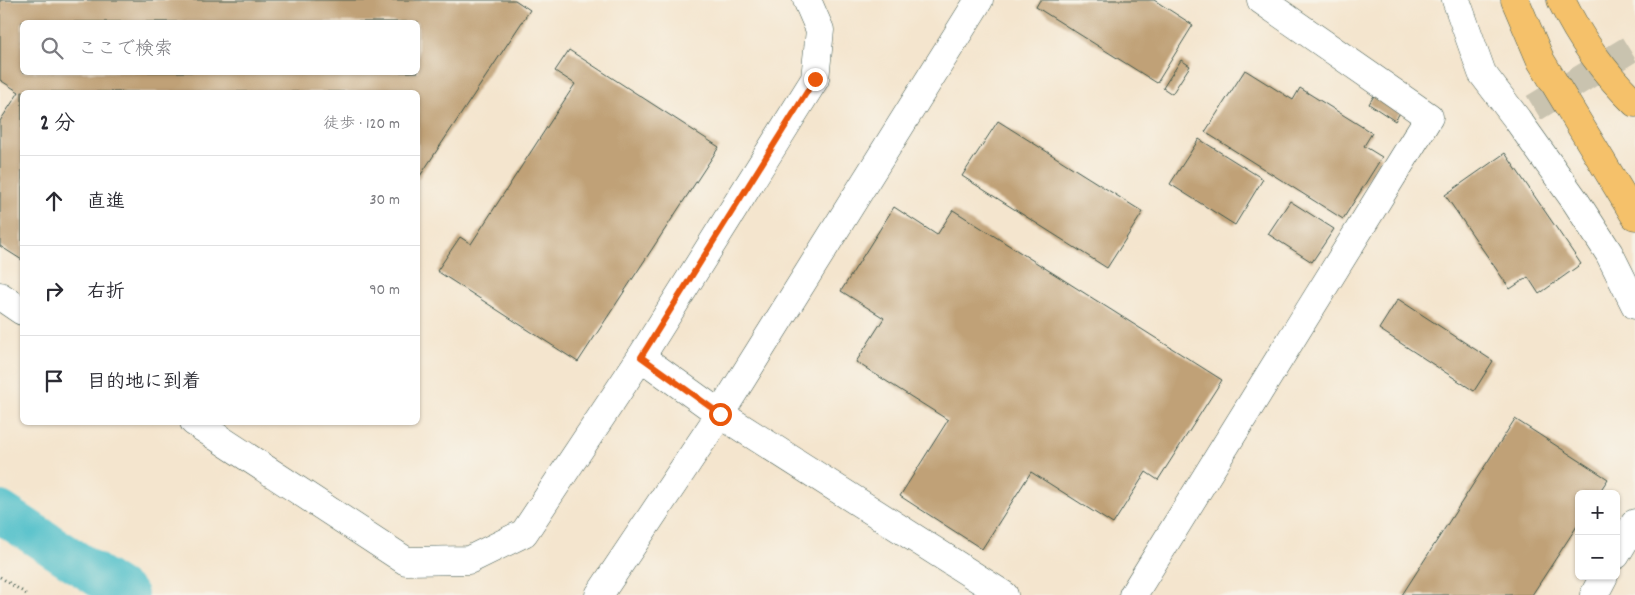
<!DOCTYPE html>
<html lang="ja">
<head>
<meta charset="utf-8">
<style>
  :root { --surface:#fff; --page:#f7f7f7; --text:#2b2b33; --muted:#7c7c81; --line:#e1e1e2 }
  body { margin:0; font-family:Dekko,"Klee One",sans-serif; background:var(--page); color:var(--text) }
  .controls { position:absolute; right:15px; bottom:15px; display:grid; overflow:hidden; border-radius:8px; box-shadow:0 1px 4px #0004 }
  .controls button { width:45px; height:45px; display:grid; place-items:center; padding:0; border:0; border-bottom:1px solid var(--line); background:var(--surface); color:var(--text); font:25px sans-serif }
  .stop { position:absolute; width:15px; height:15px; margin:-11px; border:4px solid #ea580c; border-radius:50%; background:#fff }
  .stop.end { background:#ea580c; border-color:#fff; box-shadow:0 1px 5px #0008 }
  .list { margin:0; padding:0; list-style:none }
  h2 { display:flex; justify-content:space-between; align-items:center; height:65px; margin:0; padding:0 20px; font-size:21px }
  h2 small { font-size:16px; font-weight:400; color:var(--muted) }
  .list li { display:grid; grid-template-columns:32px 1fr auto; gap:15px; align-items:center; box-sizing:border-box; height:90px; padding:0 20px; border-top:1px solid var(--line) }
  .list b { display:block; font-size:19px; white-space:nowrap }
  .list em { font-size:16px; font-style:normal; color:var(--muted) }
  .icon { flex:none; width:28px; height:28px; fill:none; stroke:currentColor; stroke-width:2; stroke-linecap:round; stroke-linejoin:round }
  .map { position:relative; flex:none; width:1635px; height:595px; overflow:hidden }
  .search { position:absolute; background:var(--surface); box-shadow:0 1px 4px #0004; left:20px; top:20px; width:400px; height:55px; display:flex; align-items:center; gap:12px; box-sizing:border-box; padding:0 18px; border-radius:8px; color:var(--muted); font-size:19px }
  .panel { position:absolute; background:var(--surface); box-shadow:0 1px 4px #0004; left:20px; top:90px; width:400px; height:335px; border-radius:8px }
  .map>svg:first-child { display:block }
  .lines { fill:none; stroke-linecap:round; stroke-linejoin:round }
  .river { stroke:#54c1cb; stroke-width:42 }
  .building { fill:#c0a177; fill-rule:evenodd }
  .minor-tunnel { stroke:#c9c3af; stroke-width:28; stroke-dasharray:28 14; stroke-linecap:butt }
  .minor-casing { stroke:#3f564b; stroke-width:29 }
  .tertiary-casing { stroke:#3f564b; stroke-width:29 }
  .motorway-casing { stroke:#3f564b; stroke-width:29 }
  .path { stroke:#3f564b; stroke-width:3; stroke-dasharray:1 4; stroke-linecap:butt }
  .minor { stroke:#fff; stroke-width:28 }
  .tertiary { stroke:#fff; stroke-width:28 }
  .motorway { stroke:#f5c16b; stroke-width:28 }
  .route { stroke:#ea580c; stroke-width:6 }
</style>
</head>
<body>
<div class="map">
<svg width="1635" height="595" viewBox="0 0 1635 595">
  <rect width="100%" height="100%" fill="#f7f3e8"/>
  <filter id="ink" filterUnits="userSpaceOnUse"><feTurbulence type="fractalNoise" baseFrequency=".02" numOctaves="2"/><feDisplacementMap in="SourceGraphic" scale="10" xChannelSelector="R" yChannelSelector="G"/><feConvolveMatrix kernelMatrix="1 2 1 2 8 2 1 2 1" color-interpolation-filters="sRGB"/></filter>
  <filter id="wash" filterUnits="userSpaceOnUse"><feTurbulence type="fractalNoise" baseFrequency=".0096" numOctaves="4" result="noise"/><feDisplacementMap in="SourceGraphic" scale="20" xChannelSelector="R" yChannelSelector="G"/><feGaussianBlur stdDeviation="1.12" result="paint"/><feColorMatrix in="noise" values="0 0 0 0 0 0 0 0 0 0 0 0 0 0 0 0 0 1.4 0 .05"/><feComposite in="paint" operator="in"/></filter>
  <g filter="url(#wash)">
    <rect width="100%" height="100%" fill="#f4e5ce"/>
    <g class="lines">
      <polyline class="river" points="0,512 127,595"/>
    </g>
    <g id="blocks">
      <g class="building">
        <path d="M0,0H515L530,10L418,179V92H22V260L0,246V121L19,92L0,80ZM22,22H418V72H22Z"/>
        <polygon points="1040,0 1154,0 1193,25 1157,83 1036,7"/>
        <polygon points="569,50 719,147 578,362 437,271 460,237 471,244 575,84 555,71"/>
        <polygon points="1181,60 1190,66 1172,94 1163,88"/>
        <polygon points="1245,70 1293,100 1300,88 1372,133 1364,146 1382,157 1343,219 1205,132"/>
        <polygon points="1375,94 1401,111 1395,121 1369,104"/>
        <polygon points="998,121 1143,212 1107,268 962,176"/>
        <polygon points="1199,139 1263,179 1235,225 1170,184"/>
        <polygon points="1505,153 1581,264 1539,294 1528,277 1510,289 1445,195"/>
        <polygon points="1290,201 1334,229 1312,262 1268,234"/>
        <polygon points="894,207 937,235 953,210 1222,380 1158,480 1146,472 1113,524 1031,472 982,549 900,496 948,420 856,362 884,318 841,291"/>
        <polygon points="1398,299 1493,361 1474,391 1379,329"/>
        <polygon points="1515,419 1608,479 1598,494 1579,494 1579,523 1532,595 1402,595"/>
      </g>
    </g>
  </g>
  <g filter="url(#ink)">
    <use href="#blocks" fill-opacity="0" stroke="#3f564b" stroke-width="1"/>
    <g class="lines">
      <polyline class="minor-tunnel" points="1534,108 1635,46"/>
      <defs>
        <g id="minor">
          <polyline points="1456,0 1482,73 1517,119 1576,202 1609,253 1635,305"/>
          <polyline points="0,296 22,311"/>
          <polyline points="641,357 720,414 1004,595"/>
          <polyline points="194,422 406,561 469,560 524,533 641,357 815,79 820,30 807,0"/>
          <polyline points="1616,555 1635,523"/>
          <polyline points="1133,595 1429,117 1261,0"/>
          <polyline points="1594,595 1604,576"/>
        </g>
        <polyline id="tertiary" points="599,595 720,414 979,0"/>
        <g id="motorway">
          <polyline points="1515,0 1541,61 1635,216"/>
          <path d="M1561,0C1579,37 1605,74 1635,103"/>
        </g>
      </defs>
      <use href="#minor" class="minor-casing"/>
      <use href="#tertiary" class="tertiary-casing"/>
      <use href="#motorway" class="motorway-casing"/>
      <polyline class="path" points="0,577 28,595"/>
      <use href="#minor" class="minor"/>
      <use href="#tertiary" class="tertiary"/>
      <use href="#motorway" class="motorway"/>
    </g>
  </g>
  <g class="lines" filter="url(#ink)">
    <polyline class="route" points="720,414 641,357 815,79"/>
  </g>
</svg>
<div class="controls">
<button>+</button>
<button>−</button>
</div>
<div class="stop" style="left:720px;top:414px"></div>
<div class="stop end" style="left:815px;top:79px"></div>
<div class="search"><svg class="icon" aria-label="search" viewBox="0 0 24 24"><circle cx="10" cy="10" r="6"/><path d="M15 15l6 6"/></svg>ここで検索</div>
<section class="panel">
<h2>2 分<small>徒歩 · 120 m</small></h2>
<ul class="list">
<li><svg class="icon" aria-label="ahead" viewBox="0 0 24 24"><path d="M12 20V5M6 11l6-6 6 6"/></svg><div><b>直進</b></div><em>30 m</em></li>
<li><svg class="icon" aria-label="right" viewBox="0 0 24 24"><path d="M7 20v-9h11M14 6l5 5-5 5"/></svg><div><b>右折</b></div><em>90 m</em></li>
<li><svg class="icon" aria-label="arrive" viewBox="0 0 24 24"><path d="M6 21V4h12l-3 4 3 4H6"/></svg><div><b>目的地に到着</b></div></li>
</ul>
</section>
</div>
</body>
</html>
